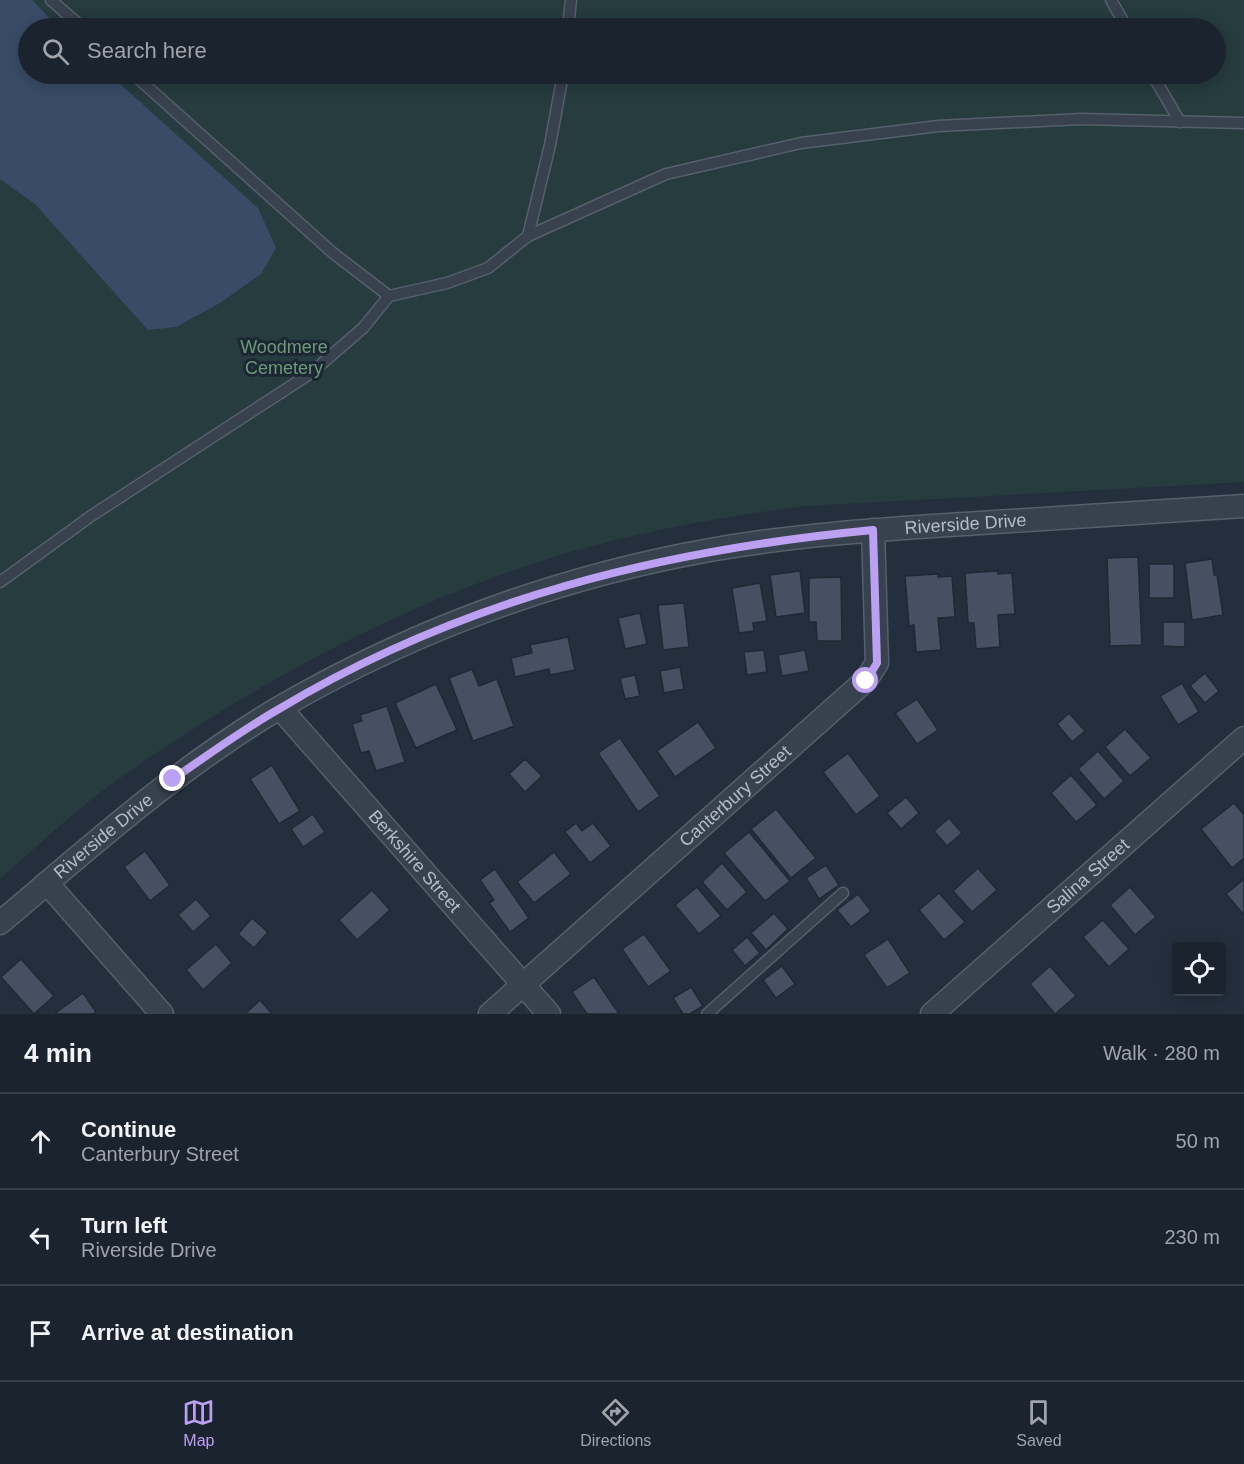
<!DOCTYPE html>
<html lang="en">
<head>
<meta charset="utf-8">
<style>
  :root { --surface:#1b232e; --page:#282f3a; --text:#f1f3f6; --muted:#a0a4aa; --line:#39404a; --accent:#bca0f2 }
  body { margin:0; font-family:Helvetica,sans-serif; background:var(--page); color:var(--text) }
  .controls { position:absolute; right:18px; bottom:18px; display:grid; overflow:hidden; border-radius:6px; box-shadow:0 3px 15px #0003 }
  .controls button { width:54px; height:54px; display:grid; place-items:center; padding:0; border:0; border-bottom:2px solid var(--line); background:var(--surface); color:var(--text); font:30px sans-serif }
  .stop { position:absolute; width:18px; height:18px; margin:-14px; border:4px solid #bca0f2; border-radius:50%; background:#fff }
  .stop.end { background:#bca0f2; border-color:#fff; box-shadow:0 2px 6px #0008 }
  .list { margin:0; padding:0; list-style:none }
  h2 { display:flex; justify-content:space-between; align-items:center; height:78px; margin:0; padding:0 24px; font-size:26px }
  h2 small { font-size:20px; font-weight:400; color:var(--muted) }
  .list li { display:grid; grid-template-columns:39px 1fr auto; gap:18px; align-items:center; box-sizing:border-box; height:96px; padding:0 24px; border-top:2px solid var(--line) }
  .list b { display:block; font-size:22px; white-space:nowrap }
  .list p { margin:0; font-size:20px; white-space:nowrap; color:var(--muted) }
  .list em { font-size:20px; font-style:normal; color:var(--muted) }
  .icon { flex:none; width:33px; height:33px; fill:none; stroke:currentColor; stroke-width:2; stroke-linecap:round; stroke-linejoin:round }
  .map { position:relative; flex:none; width:1244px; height:1014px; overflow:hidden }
  .search { position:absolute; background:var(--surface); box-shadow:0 3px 15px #0003; left:18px; right:18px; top:18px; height:66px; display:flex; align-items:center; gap:15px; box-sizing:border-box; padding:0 21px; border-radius:33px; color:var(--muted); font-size:22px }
  .sheet { height:366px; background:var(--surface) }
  nav { display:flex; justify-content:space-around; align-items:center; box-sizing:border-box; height:84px; border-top:2px solid var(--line); background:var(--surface); font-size:16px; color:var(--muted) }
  nav a { display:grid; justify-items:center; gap:3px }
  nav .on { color:var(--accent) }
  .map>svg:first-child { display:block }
  .green { fill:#263c3f; fill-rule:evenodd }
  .water { fill:#394c67 }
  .building { fill:#455162; stroke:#1f2835; stroke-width:1.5 }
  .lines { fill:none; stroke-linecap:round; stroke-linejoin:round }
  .service-casing { stroke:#565f6c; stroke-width:13 }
  .minor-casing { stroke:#565f6c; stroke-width:25 }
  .service { stroke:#38414e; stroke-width:10 }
  .minor { stroke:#38414e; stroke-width:22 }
  .route { stroke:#bca0f2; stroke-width:8 }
  .labels { text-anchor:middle; stroke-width:6; stroke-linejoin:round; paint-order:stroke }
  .park-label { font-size:18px; fill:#6b9a76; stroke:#1d2633 }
  .street-label { font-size:18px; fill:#b4bcc9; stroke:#1d2633 }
</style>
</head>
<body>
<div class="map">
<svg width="1244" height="1014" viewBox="0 0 1244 1014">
  <rect width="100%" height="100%" fill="#242f3e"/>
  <path class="green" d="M0,0H1244V482L806,506C735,515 665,527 596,545C460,581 331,643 212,717C165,747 117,777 75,813C49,834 25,857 0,879ZM28,28H1216V74H28Z"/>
  <polygon class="water" points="0,0 32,0 59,28 28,28 28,74 109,74 258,208 276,248 261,274 220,303 176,327 148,330 35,204 0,179"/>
  <g class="building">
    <polygon points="1138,557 1142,645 1110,646 1107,558"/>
    <polygon points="1212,559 1214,575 1217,575 1223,615 1192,620 1185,563"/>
    <rect x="1149" y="564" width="25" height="34"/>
    <polygon points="800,571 805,613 776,617 770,575"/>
    <polygon points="997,571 998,574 1012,573 1015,614 998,615 1000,647 976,649 974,623 968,623 965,573"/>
    <polygon points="938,574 938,577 952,576 955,617 938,618 941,650 916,652 914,625 909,626 905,576"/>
    <polygon points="841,577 842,641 817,641 816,622 809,622 809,578"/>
    <polygon points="760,583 767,621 753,623 754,631 739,633 732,588"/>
    <polygon points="684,603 689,647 663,650 658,605"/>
    <polygon points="640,613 647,644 625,649 618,618"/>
    <polygon points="1163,622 1185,622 1185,647 1163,646"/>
    <polygon points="568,637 575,670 550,675 549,669 515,677 511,658 532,653 530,645"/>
    <polygon points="764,650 767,672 747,675 744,652"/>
    <polygon points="805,650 809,671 782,676 778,655"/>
    <polygon points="680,667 684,689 664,693 660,671"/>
    <polygon points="472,669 479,686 497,679 514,726 473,741 449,678"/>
    <polygon points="1205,673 1219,691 1205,703 1190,686"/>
    <polygon points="635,675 640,696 625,699 620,678"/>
    <polygon points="1182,683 1199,712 1178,725 1160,696"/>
    <polygon points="436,684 457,730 416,748 395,703"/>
    <polygon points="917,699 938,730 917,744 895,713"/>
    <polygon points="387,706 405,762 376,771 369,751 361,753 352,724 362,721 360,715"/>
    <polygon points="1069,713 1085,731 1072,742 1057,724"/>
    <polygon points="698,722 716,748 675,777 657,751"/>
    <polygon points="1125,729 1151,758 1130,776 1105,747"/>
    <polygon points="620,738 660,796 638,812 598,753"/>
    <polygon points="1098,751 1124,781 1104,799 1078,769"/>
    <polygon points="848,753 880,796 856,815 823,772"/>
    <polygon points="525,759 542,776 525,792 509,774"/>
    <polygon points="272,765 300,811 279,824 250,779"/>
    <polygon points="1071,775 1097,805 1076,822 1051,793"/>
    <polygon points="906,797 919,813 901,829 887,813"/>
    <polygon points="1234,803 1244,815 1244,858 1232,868 1201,829"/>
    <polygon points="776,809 816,858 791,878 751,829"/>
    <polygon points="313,814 325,832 303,847 291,829"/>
    <polygon points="949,818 962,833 947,846 934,831"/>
    <polygon points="576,823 582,831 593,823 611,846 590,863 565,832"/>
    <polygon points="749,832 790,881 765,901 724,853"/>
    <polygon points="145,851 170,885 150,901 124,867"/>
    <polygon points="554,852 571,874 534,903 517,882"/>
    <polygon points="722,863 747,892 727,910 702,882"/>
    <polygon points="826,865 839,885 819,899 806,878"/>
    <polygon points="978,868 997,890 972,912 953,891"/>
    <polygon points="495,869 529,918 510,932 489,903 494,900 480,880"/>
    <polygon points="1244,879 1244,915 1226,894"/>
    <polygon points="697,887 721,916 699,934 675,905"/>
    <polygon points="1130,887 1156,917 1135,935 1110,905"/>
    <polygon points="372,890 390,910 357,940 339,920"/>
    <polygon points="939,893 965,922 944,940 919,910"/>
    <polygon points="858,894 871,911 851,927 837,910"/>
    <polygon points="196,899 211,916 193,932 178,915"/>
    <polygon points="774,913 788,929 766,950 751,933"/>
    <polygon points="252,918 268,932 254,948 238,934"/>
    <polygon points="1103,920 1129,949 1109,967 1083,937"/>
    <polygon points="644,934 671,971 648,987 622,949"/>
    <polygon points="747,937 760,953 745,966 732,950"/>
    <polygon points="888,939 910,973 887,988 864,955"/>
    <polygon points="216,944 232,963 203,990 186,970"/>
    <polygon points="21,959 54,996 34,1014 1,977"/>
    <polygon points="782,966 795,984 776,998 763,980"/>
    <polygon points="1050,966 1076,996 1055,1014 1030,984"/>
    <polygon points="594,977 619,1014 587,1014 572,992"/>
    <polygon points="691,987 703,1006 690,1014 683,1014 673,998"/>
    <polygon points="83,993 96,1012 93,1014 54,1014"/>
    <polygon points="260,1000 272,1014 245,1014"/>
  </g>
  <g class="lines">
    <defs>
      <g id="service">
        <polyline points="51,0 83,28"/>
        <polyline points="1111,0 1127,28"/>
        <polyline points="568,28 571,0"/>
        <polyline points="133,74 333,253 389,296"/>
        <polyline points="1152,74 1180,122"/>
        <polyline points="528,236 550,145 563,74"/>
        <polyline points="0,582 91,516 311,373 363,328 389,296 447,283 488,268 528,236 666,174 801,143 938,126 1081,119 1244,123"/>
        <polyline points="707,1014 843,893"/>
      </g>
      <g id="minor">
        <path id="s1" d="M280,708L549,1014"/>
        <polyline points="47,883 162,1014"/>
        <path id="s2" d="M0,923C90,847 178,768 279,708C412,631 559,577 710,550C799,534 890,529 980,523C1068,517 1156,512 1244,506"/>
        <path id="s3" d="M490,1014L866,680L877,663L873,530"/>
        <path id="s4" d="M932,1014L1244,738"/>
      </g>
    </defs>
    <use href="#service" class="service-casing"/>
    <use href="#minor" class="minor-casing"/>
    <use href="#service" class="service"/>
    <use href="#minor" class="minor"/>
  </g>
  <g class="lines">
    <path class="route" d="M173,779C208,755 242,730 279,709C462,599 663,550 873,530L877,663L866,681"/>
  </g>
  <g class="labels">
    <g class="park-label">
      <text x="284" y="353">Woodmere<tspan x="284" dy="21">Cemetery</tspan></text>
    </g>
    <g class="street-label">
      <text dy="6" stroke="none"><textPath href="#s2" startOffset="1071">Riverside Drive</textPath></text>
      <text dy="6" stroke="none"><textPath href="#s3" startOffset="328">Canterbury Street</textPath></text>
      <text dy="6" stroke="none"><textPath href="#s2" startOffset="135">Riverside Drive</textPath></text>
      <text dy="6" stroke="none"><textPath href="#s1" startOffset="204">Berkshire Street</textPath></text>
      <text dy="6" stroke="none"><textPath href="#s4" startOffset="208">Salina Street</textPath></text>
    </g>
  </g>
</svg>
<div class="controls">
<button><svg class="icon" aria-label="locate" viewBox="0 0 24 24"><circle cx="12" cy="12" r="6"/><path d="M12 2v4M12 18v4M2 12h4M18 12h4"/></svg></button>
</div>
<div class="stop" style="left:866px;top:681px"></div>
<div class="stop end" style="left:173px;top:779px"></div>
<div class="search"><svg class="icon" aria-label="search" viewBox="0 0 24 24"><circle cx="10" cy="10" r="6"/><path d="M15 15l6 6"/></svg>Search here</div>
</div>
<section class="sheet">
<h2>4 min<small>Walk · 280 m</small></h2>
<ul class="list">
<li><svg class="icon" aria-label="ahead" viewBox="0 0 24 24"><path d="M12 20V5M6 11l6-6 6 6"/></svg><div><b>Continue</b><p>Canterbury Street</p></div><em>50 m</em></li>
<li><svg class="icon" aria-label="left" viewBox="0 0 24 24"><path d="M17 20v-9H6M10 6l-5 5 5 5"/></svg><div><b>Turn left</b><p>Riverside Drive</p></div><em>230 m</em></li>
<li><svg class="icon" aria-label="arrive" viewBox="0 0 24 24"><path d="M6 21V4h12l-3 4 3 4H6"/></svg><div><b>Arrive at destination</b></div></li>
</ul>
</section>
<nav>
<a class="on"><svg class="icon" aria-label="map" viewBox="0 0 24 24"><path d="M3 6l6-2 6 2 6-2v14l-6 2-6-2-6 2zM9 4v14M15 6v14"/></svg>Map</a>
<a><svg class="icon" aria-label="directions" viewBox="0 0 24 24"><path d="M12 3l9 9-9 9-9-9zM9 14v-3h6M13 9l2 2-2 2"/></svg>Directions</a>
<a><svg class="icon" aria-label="saved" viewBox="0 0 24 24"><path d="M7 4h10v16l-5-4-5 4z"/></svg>Saved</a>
</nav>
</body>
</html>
